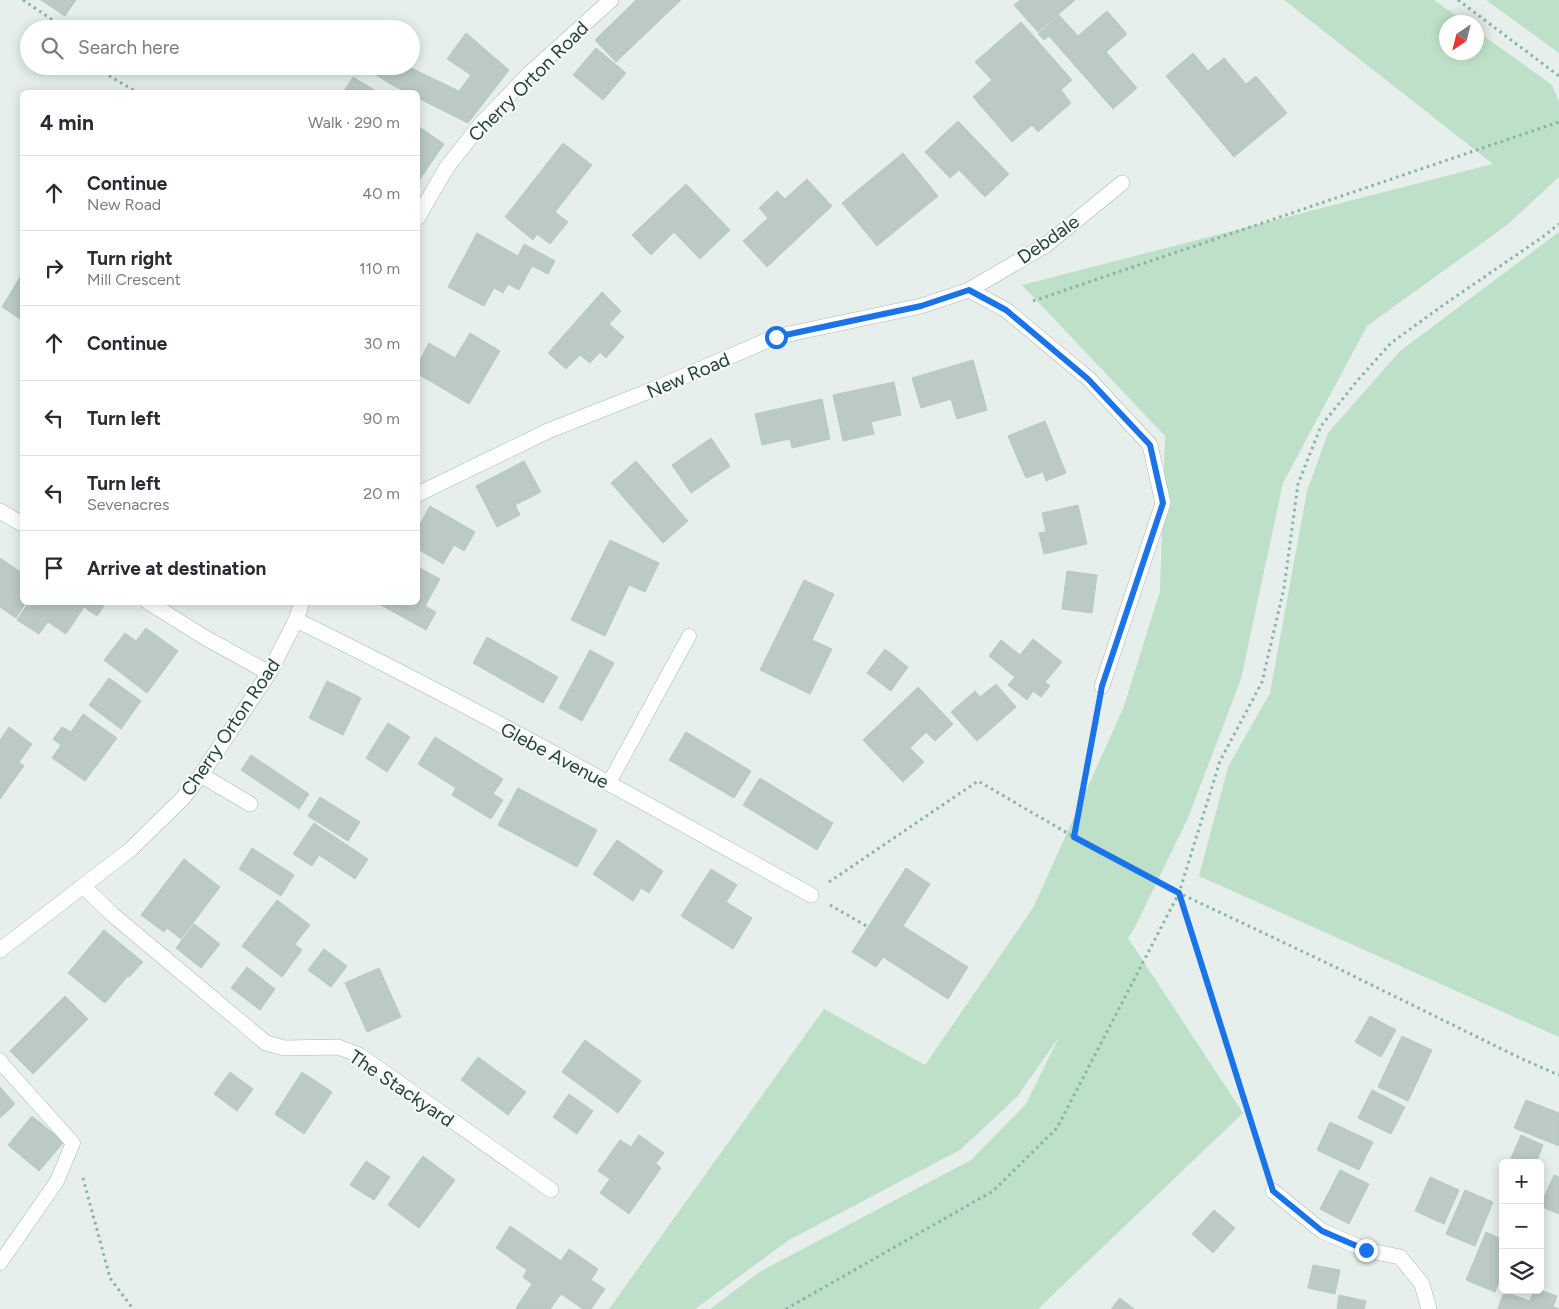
<!DOCTYPE html>
<html lang="en">
<head>
<meta charset="utf-8">
<style>
  :root { --surface:#fff; --page:#f7f7f7; --text:#2b2b33; --muted:#7c7c81; --line:#e1e1e2 }
  body { margin:0; font-family:Figtree,sans-serif; background:var(--page); color:var(--text) }
  .controls { position:absolute; right:15px; bottom:15px; display:grid; overflow:hidden; border-radius:8px; box-shadow:0 2px 12px #0003 }
  .controls button { width:45px; height:45px; display:grid; place-items:center; padding:0; border:0; border-bottom:1px solid var(--line); background:var(--surface); color:var(--text); font:25px sans-serif }
  .compass { position:absolute; left:1439px; top:15px; width:45px; height:45px; border-radius:50%; background:var(--surface); box-shadow:0 2px 12px #0003; rotate:215deg }
  .stop { position:absolute; width:15px; height:15px; margin:-11px; border:4px solid #1a73e8; border-radius:50%; background:#fff }
  .stop.end { background:#1a73e8; border-color:#fff; box-shadow:0 1px 5px #0008 }
  .list { margin:0; padding:0; list-style:none }
  h2 { display:flex; justify-content:space-between; align-items:center; height:65px; margin:0; padding:0 20px; font-size:21px }
  h2 small { font-size:16px; font-weight:400; color:var(--muted) }
  .list li { display:grid; grid-template-columns:32px 1fr auto; gap:15px; align-items:center; box-sizing:border-box; height:75px; padding:0 20px; border-top:1px solid var(--line) }
  .list b { display:block; font-size:19px; white-space:nowrap }
  .list p { margin:0; font-size:16px; white-space:nowrap; color:var(--muted) }
  .list em { font-size:16px; font-style:normal; color:var(--muted) }
  .icon { flex:none; width:28px; height:28px; fill:none; stroke:currentColor; stroke-width:2; stroke-linecap:round; stroke-linejoin:round }
  .map { position:relative; flex:none; width:1559px; height:1309px; overflow:hidden }
  .search { position:absolute; background:var(--surface); box-shadow:0 2px 12px #0003; left:20px; top:20px; width:400px; height:55px; display:flex; align-items:center; gap:12px; box-sizing:border-box; padding:0 18px; border-radius:28px; color:var(--muted); font-size:19px }
  .panel { position:absolute; background:var(--surface); box-shadow:0 2px 12px #0003; left:20px; top:90px; width:400px; height:515px; border-radius:8px }
  .map>svg:first-child { display:block }
  .green { fill:#bfe0c8 }
  .building { fill:#bbcac4; stroke:#b8c9c2 }
  .lines { fill:none; stroke-linecap:round; stroke-linejoin:round }
  .service-casing { stroke:#a8b8b2; stroke-width:15 }
  .minor-casing { stroke:#a8b8b2; stroke-width:16 }
  .path { stroke:#86b3a5; stroke-width:3; stroke-dasharray:2.5 4; stroke-linecap:butt }
  .service { stroke:#fff; stroke-width:14 }
  .minor { stroke:#fff; stroke-width:15 }
  .route { stroke:#1a73e8; stroke-width:6 }
  .labels { text-anchor:middle; stroke-width:4; stroke-linejoin:round; paint-order:stroke }
  .street-label { font-size:19px; fill:#24423a; stroke:#f7fbf9 }
</style>
</head>
<body>
<div class="map">
<svg width="1559" height="1309" viewBox="0 0 1559 1309">
  <rect width="100%" height="100%" fill="#e6efeb"/>
  <g class="green">
    <polygon points="1284,0 1434,0 1465,22 1446,22 1446,52 1476,52 1477,31 1552,85 1559,102 1559,177 1507,225 1367,326 1283,483 1241,679 1188,818 1134,929 1128,938 1243,1113 1038,1309 710,1309 761,1271 971,1160 1026,1104 1059,1037 1017,1097 960,1150 789,1240 695,1309 609,1309 824,1009 925,1065 1033,908 1123,709 1160,591 1165,436 1022,285 1493,164"/>
    <polygon points="1486,0 1559,0 1559,53"/>
    <polygon points="1559,232 1559,1037 1199,876 1228,767 1270,693 1307,491 1328,433 1400,351"/>
  </g>
  <g class="building">
    <polygon points="41,0 76,0 65,16"/>
    <polygon points="636,0 681,0 616,62 595,40"/>
    <polygon points="1020,0 1075,0 1038,32 1014,5"/>
    <polygon points="1107,11 1127,34 1106,52 1137,88 1113,109 1049,36 1044,40 1038,34 1059,15 1078,36"/>
    <polygon points="1021,22 1072,80 1061,90 1071,103 1038,132 1032,125 1012,142 973,97 992,80 975,62"/>
    <polygon points="466,33 509,70 468,123 418,98 418,92 407,92 392,85 362,66 407,66 459,91 471,75 447,59"/>
    <polygon points="596,48 626,73 603,100 573,75"/>
    <polygon points="1193,53 1208,71 1224,58 1246,84 1256,76 1287,113 1234,157 1166,76"/>
    <polygon points="353,77 376,91 375,92 343,92"/>
    <polygon points="958,121 1009,174 985,197 959,170 950,178 925,152"/>
    <polygon points="418,126 444,144 418,182"/>
    <polygon points="563,143 592,165 555,212 568,222 550,244 537,234 533,240 505,217"/>
    <polygon points="903,153 938,196 877,246 842,203"/>
    <polygon points="807,179 832,206 767,267 743,241 768,218 759,208 777,191 785,199"/>
    <polygon points="686,184 730,230 700,259 674,232 651,255 632,235"/>
    <polygon points="477,233 518,256 524,244 555,261 548,274 532,266 519,290 508,284 503,293 494,288 484,306 448,287"/>
    <polygon points="22,274 22,320 2,307"/>
    <polygon points="602,292 621,311 609,324 624,337 606,358 600,352 590,363 580,355 566,369 548,353"/>
    <polygon points="470,333 500,351 469,404 418,374 418,364 429,343 455,358"/>
    <polygon points="973,360 987,410 957,419 951,399 921,408 912,378"/>
    <polygon points="894,382 901,415 871,422 874,434 843,441 833,395"/>
    <polygon points="822,399 830,439 792,448 790,439 762,445 755,414"/>
    <polygon points="1045,421 1066,473 1046,481 1043,472 1026,478 1008,436"/>
    <polygon points="711,438 730,466 691,493 672,465"/>
    <polygon points="524,461 541,492 515,505 520,515 497,527 476,486"/>
    <polygon points="636,461 688,521 663,543 611,483"/>
    <polygon points="1078,505 1087,544 1044,554 1039,533 1046,532 1042,513"/>
    <polygon points="430,506 475,532 464,551 454,545 443,564 418,549 418,528"/>
    <polygon points="610,540 659,563 645,592 629,585 605,636 571,620"/>
    <polygon points="0,558 22,573 22,602 26,602 16,618 0,607"/>
    <polygon points="418,567 440,579 425,606 436,612 426,630 381,605 382,602 418,602"/>
    <polygon points="1067,571 1097,575 1092,613 1062,609"/>
    <polygon points="804,580 834,594 812,640 832,649 810,694 760,670"/>
    <polygon points="29,602 63,602 65,604 66,602 98,602 104,606 97,616 84,607 66,634 48,622 39,634 17,620"/>
    <polygon points="146,628 178,651 147,693 104,660 125,633 136,641"/>
    <polygon points="487,637 558,677 543,703 473,663"/>
    <polygon points="1033,639 1062,662 1045,682 1050,686 1041,697 1033,691 1027,700 1008,685 1015,677 989,656 1001,640 1020,655"/>
    <polygon points="885,649 908,667 891,691 867,673"/>
    <polygon points="590,650 614,663 582,721 559,708"/>
    <polygon points="109,678 141,701 121,729 89,705"/>
    <polygon points="327,681 361,698 343,735 309,718"/>
    <polygon points="996,684 1016,707 977,741 951,712 975,691 980,697"/>
    <polygon points="918,687 953,724 935,741 926,732 910,748 924,762 903,782 863,740"/>
    <polygon points="83,714 117,738 85,781 52,758 61,745 53,739 62,727 71,732"/>
    <polygon points="388,723 410,737 387,772 366,758"/>
    <polygon points="9,727 32,744 19,762 24,766 0,799 0,740"/>
    <polygon points="686,732 751,771 734,798 669,760"/>
    <polygon points="435,737 503,779 493,794 503,800 491,819 452,795 456,788 418,764"/>
    <polygon points="251,755 309,794 299,809 241,770"/>
    <polygon points="760,778 833,823 817,850 743,805"/>
    <polygon points="518,788 597,830 577,867 498,825"/>
    <polygon points="320,797 360,822 348,841 308,816"/>
    <polygon points="314,823 368,859 355,879 319,855 312,866 293,854"/>
    <polygon points="617,840 663,871 649,893 641,888 633,901 593,874"/>
    <polygon points="252,848 294,875 281,896 239,869"/>
    <polygon points="184,859 220,887 181,939 167,928 164,932 141,915"/>
    <polygon points="906,868 930,884 903,926 968,967 948,999 883,957 876,967 852,952"/>
    <polygon points="711,869 737,885 726,902 752,918 733,949 681,916"/>
    <polygon points="277,900 310,925 295,944 302,950 282,977 242,946"/>
    <polygon points="194,924 220,944 201,968 176,948"/>
    <polygon points="104,930 143,962 129,977 128,976 105,1003 68,973"/>
    <polygon points="324,949 347,966 331,987 308,970"/>
    <polygon points="247,967 275,989 260,1010 231,988"/>
    <polygon points="379,968 401,1017 367,1032 345,983"/>
    <polygon points="65,996 88,1019 33,1074 10,1051"/>
    <polygon points="1370,1016 1396,1030 1381,1057 1355,1042"/>
    <polygon points="1402,1036 1432,1050 1408,1101 1378,1087"/>
    <polygon points="585,1040 641,1081 618,1113 562,1072"/>
    <polygon points="478,1057 526,1092 508,1115 461,1080"/>
    <polygon points="230,1072 253,1089 237,1111 214,1094"/>
    <polygon points="302,1072 332,1092 304,1134 275,1114"/>
    <polygon points="0,1087 15,1104 0,1118"/>
    <polygon points="1372,1090 1405,1107 1391,1134 1358,1118"/>
    <polygon points="569,1094 593,1111 577,1134 553,1117"/>
    <polygon points="1526,1100 1559,1113 1559,1146 1514,1128"/>
    <polygon points="32,1116 64,1142 39,1171 8,1145"/>
    <polygon points="1330,1122 1373,1142 1359,1170 1317,1150"/>
    <polygon points="639,1135 664,1153 656,1163 661,1168 629,1214 600,1193 610,1179 598,1171 620,1140 631,1147"/>
    <polygon points="1521,1135 1543,1145 1536,1163 1509,1163"/>
    <polygon points="423,1156 455,1180 419,1228 388,1205"/>
    <polygon points="366,1161 390,1177 374,1200 350,1185"/>
    <polygon points="1340,1170 1369,1184 1349,1224 1320,1209"/>
    <polygon points="1554,1175 1559,1177 1559,1214 1540,1206"/>
    <polygon points="1430,1177 1459,1190 1444,1224 1415,1211"/>
    <polygon points="1465,1190 1493,1202 1475,1246 1446,1234"/>
    <polygon points="1214,1210 1235,1228 1213,1253 1192,1234"/>
    <polygon points="510,1226 561,1261 569,1249 598,1269 591,1280 605,1289 591,1309 583,1309 561,1294 550,1309 518,1309 516,1308 532,1284 523,1277 527,1270 496,1248"/>
    <polygon points="1486,1232 1503,1240 1503,1272 1495,1292 1466,1280"/>
    <polygon points="1313,1265 1340,1270 1335,1294 1308,1288"/>
    <polygon points="1534,1290 1540,1290 1557,1296 1553,1307 1559,1309 1498,1309 1504,1292 1530,1301"/>
    <polygon points="1339,1295 1366,1301 1364,1309 1337,1309"/>
    <polygon points="1120,1298 1134,1309 1111,1309"/>
  </g>
  <g class="lines">
    <defs>
      <g id="service">
        <polyline points="609,783 689,636"/>
        <polyline points="0,1060 3,1065 73,1143 57,1181 0,1263"/>
      </g>
      <g id="minor">
        <polyline points="418,217 447,167 481,124 530,73 611,0"/>
        <polyline points="969,290 1006,310 1089,379 1150,445 1163,503 1102,686"/>
        <polyline points="418,494 548,431 659,387 775,337 921,306 969,290 1046,245 1122,183"/>
        <polyline points="0,511 22,524"/>
        <polyline points="148,602 204,637 269,673"/>
        <path d="M296,620C471,705 641,801 811,895"/>
        <polyline points="201,775 250,804"/>
        <polyline points="83,886 113,915 266,1043 284,1048 338,1047 359,1055 551,1190"/>
        <polyline points="0,950 131,849 183,798 201,775 269,673 296,620 302,602"/>
        <polyline points="1273,1191 1322,1231 1366,1250 1400,1257 1422,1284 1429,1309"/>
      </g>
    </defs>
    <use href="#service" class="service-casing"/>
    <use href="#minor" class="minor-casing"/>
    <g class="path">
      <polyline points="23,0 66,29"/>
      <polyline points="1458,0 1559,76"/>
      <polyline points="92,66 137,92"/>
      <polyline points="1033,301 1559,122"/>
      <polyline points="1074,837 1179,893 1329,964 1520,1058 1559,1075"/>
      <polyline points="829,882 978,781 1074,837 1098,709"/>
      <polyline points="1180,893 1266,1169"/>
      <polyline points="830,905 868,927"/>
      <polyline points="83,1178 110,1278 133,1309"/>
      <polyline points="786,1309 993,1191 1057,1128 1179,893 1220,761 1262,682 1284,588 1298,484 1321,426 1357,381 1391,343 1442,306 1544,236 1559,224"/>
    </g>
    <use href="#service" class="service"/>
    <use href="#minor" class="minor"/>
  </g>
  <g class="lines">
    <polyline class="route" points="776,337 921,306 969,290 1006,310 1088,379 1150,445 1163,503 1102,686 1074,837 1179,893 1273,1191 1322,1231 1366,1250"/>
  </g>
  <g class="labels">
    <g class="street-label">
      <text transform="translate(528 81) rotate(-45)" y="7">Cherry Orton Road</text>
      <text transform="translate(1048 239) rotate(-35)" y="7">Debdale</text>
      <text transform="translate(688 375) rotate(-23)" y="7">New Road</text>
      <text transform="translate(230 727) rotate(-56)" y="7">Cherry Orton Road</text>
      <text transform="translate(555 755) rotate(28)" y="7">Glebe Avenue</text>
      <text transform="translate(402 1088) rotate(34)" y="7">The Stackyard</text>
    </g>
  </g>
</svg>
<div class="controls">
<button>+</button>
<button>−</button>
<button><svg class="icon" aria-label="layers" viewBox="0 0 24 24"><path d="M12 4l9 5-9 5-9-5zM3 14l9 5 9-5"/></svg></button>
</div>
<svg class="compass" viewBox="-18 -18 36 36"><path d="M0-13l5 13h-10z" fill="#e53935"/><path d="M0 13l5-13h-10z" fill="#7c7c81"/></svg>
<div class="stop" style="left:776px;top:337px"></div>
<div class="stop end" style="left:1366px;top:1250px"></div>
<div class="search"><svg class="icon" aria-label="search" viewBox="0 0 24 24"><circle cx="10" cy="10" r="6"/><path d="M15 15l6 6"/></svg>Search here</div>
<section class="panel">
<h2>4 min<small>Walk · 290 m</small></h2>
<ul class="list">
<li><svg class="icon" aria-label="ahead" viewBox="0 0 24 24"><path d="M12 20V5M6 11l6-6 6 6"/></svg><div><b>Continue</b><p>New Road</p></div><em>40 m</em></li>
<li><svg class="icon" aria-label="right" viewBox="0 0 24 24"><path d="M7 20v-9h11M14 6l5 5-5 5"/></svg><div><b>Turn right</b><p>Mill Crescent</p></div><em>110 m</em></li>
<li><svg class="icon" aria-label="ahead" viewBox="0 0 24 24"><path d="M12 20V5M6 11l6-6 6 6"/></svg><div><b>Continue</b></div><em>30 m</em></li>
<li><svg class="icon" aria-label="left" viewBox="0 0 24 24"><path d="M17 20v-9H6M10 6l-5 5 5 5"/></svg><div><b>Turn left</b></div><em>90 m</em></li>
<li><svg class="icon" aria-label="left" viewBox="0 0 24 24"><path d="M17 20v-9H6M10 6l-5 5 5 5"/></svg><div><b>Turn left</b><p>Sevenacres</p></div><em>20 m</em></li>
<li><svg class="icon" aria-label="arrive" viewBox="0 0 24 24"><path d="M6 21V4h12l-3 4 3 4H6"/></svg><div><b>Arrive at destination</b></div></li>
</ul>
</section>
</div>
</body>
</html>
